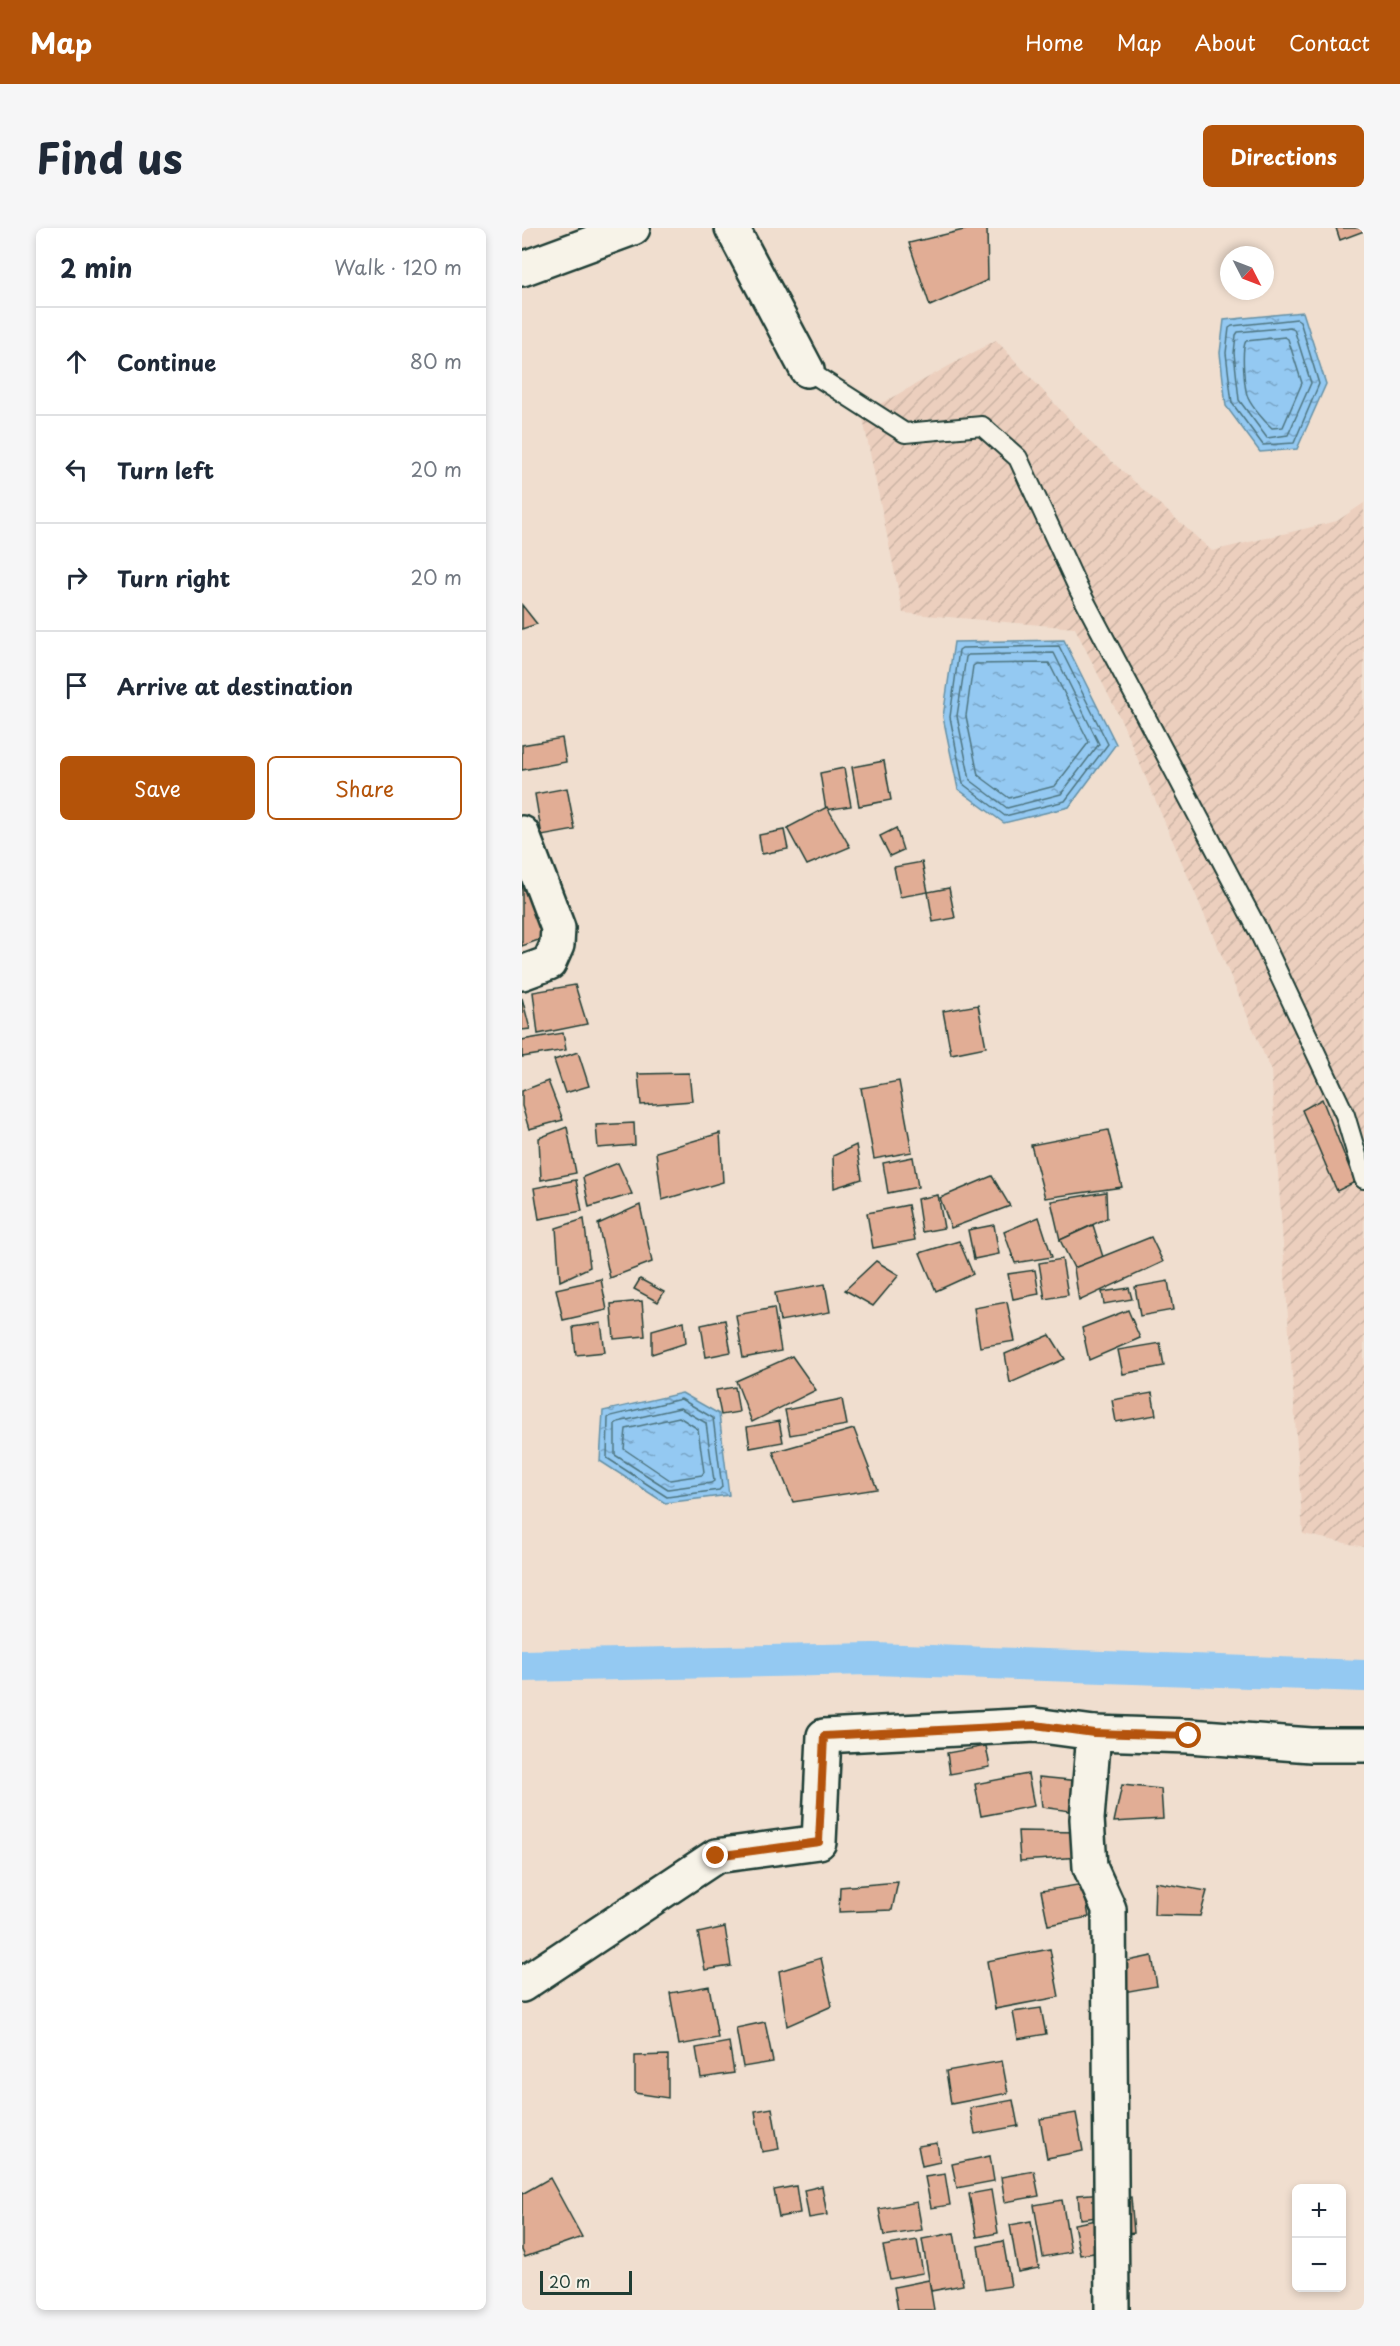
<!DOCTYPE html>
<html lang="en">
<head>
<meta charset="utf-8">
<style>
  :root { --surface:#fff; --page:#f6f6f7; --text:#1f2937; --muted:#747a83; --line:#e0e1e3; --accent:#b45309 }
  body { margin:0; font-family:"Playpen Sans",sans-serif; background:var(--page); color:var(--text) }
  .controls { position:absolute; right:18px; bottom:18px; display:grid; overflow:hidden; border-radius:9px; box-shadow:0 3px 9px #0003 }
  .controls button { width:54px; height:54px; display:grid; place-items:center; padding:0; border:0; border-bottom:2px solid var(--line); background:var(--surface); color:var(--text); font:30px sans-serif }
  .compass { position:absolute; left:698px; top:18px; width:54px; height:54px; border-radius:50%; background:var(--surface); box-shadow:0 3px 9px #0003; rotate:132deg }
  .scale { position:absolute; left:18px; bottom:15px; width:92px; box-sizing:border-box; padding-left:6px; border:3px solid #1f3d34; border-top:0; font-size:16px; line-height:21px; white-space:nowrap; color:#1f3d34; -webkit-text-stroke:4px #f7f3e8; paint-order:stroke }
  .stop { position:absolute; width:18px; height:18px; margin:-14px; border:4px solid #b45309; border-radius:50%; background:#fff }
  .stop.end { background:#b45309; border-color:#fff; box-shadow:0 2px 6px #0008 }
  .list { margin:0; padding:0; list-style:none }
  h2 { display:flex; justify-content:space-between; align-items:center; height:78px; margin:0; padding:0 24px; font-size:26px }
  h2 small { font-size:20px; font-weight:400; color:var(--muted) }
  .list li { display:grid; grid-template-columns:39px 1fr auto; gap:18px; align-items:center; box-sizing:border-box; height:108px; padding:0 24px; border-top:2px solid var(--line) }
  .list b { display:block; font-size:22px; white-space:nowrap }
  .list em { font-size:20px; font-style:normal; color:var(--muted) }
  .actions { display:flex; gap:12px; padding:18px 24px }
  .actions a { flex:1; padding:14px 0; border:2px solid var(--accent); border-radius:9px; text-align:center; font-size:21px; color:var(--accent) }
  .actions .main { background:var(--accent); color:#fff }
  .icon { flex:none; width:33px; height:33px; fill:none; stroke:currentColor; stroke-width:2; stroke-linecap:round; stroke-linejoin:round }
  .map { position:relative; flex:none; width:842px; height:2082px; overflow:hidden; border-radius:9px }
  header { display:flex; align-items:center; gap:36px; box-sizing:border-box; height:84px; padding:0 30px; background:var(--accent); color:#fff }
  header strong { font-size:28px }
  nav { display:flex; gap:33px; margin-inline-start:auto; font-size:21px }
  .intro { display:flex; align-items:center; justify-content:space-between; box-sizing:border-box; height:144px; padding:0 36px }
  h1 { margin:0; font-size:42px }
  .button { padding:15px 27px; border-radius:9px; background:var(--accent); color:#fff; font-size:21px; font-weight:700 }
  main { display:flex; gap:36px; padding:0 36px }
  aside { flex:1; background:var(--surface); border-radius:9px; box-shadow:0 3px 9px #0003 }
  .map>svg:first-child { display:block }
  .industrial { fill:url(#industrial-furrows) }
  .water { fill:url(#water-ripples); stroke:#6591a6; stroke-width:1.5 }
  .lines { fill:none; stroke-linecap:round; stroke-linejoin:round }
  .shore { stroke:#4e7580; stroke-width:1.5 }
  .canal { stroke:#94c9f2; stroke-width:32 }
  .building { fill:#e1ad95; stroke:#1f3d34; stroke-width:1.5 }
  .service-casing { stroke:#1f3d34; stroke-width:22 }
  .minor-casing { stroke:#1f3d34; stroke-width:38 }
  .service { stroke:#f7f3e8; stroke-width:18 }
  .minor { stroke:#f7f3e8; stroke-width:33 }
  .route { stroke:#b45309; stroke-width:8 }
</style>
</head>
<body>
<header>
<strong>Map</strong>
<nav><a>Home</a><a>Map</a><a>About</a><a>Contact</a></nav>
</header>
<div class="intro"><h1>Find us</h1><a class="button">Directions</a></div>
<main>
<aside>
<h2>2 min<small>Walk · 120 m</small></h2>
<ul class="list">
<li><svg class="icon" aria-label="ahead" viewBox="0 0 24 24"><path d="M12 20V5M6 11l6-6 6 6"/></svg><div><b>Continue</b></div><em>80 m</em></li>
<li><svg class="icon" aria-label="left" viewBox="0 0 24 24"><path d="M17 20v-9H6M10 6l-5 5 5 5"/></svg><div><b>Turn left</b></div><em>20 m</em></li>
<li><svg class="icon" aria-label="right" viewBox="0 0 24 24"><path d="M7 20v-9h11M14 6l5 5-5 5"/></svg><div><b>Turn right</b></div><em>20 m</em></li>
<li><svg class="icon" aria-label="arrive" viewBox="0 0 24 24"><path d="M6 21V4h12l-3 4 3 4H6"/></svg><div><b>Arrive at destination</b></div></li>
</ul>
<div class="actions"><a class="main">Save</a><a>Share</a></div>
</aside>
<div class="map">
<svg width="842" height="2082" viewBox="0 0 842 2082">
  <defs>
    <pattern id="industrial-furrows" width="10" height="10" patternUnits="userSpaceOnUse" patternTransform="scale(1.5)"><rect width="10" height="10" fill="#eccfbe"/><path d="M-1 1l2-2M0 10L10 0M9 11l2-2" fill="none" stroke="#cab3a4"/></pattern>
    <pattern id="water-ripples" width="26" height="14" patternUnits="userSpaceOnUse" patternTransform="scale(1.5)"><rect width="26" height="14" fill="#94c9f2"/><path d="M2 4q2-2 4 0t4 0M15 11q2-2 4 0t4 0" fill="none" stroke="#78a4c5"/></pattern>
  </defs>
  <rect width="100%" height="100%" fill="#f0decf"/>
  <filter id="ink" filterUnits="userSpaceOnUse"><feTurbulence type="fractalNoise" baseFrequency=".0167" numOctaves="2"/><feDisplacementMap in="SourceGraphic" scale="12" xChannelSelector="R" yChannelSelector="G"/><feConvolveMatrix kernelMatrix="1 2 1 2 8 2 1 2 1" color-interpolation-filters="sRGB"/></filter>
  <g filter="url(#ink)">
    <polygon class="industrial" points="474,112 568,214 690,323 815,293 842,275 842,1319 781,1306 749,843 600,494 553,400 381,385 340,186"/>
    <g class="water">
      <polygon points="781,84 804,156 775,221 738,224 704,178 698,125 702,92"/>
      <polygon points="542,412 594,516 547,579 482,595 436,561 421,489 432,414"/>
      <polygon points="160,1165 197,1186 207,1267 143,1275 78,1233 81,1183"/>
    </g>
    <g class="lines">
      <g class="shore">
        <polygon points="775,91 778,93 797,156 772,215 741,217 710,175 704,125 707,100 710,98"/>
        <polygon points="769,99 772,101 789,155 766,207 745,210 717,172 712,125 714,107 716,104"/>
        <path d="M763,109L766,111L780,155L761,199L750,200C742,193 730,179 726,170C722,160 719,120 724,113Z"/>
        <polygon points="537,418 586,516 543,573 483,588 441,556 428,489 437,422 440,420"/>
        <polygon points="532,425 577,516 539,566 485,580 448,552 435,488 444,429 446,427"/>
        <polygon points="527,435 567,514 533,558 487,570 456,547 444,488 451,438 454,436"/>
        <polygon points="159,1171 191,1190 200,1259 197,1262 145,1269 85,1230 86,1190 89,1188"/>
        <polygon points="158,1180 184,1195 192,1253 189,1255 146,1261 93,1227 93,1196 96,1194"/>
        <polygon points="157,1189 176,1201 182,1244 180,1247 148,1252 102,1221 104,1201"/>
      </g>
      <polyline class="canal" points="0,1438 352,1431 842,1448"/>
    </g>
    <g class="building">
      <polygon points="450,0 465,0 466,52 408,78 387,15"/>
      <polygon points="814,0 842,0 842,3 818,12"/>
      <polygon points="0,377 15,396 0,401"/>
      <polygon points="40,510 44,534 0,542 0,517"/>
      <polygon points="362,533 369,572 337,578 330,539"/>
      <polygon points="322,540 329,578 304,582 298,545"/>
      <polygon points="45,560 53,602 20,608 13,566"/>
      <polygon points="305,579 328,619 285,637 265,600"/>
      <polygon points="374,600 381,622 368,628 358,608"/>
      <polygon points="262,602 266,621 240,626 237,607"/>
      <polygon points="0,632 30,707 0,718"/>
      <polygon points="400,634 406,664 378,669 372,639"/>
      <polygon points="427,660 433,690 411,694 406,664"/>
      <polygon points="53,757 65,796 16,806 11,764"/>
      <polygon points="0,770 8,801 0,802"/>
      <polygon points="456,777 464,819 429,826 421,783"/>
      <polygon points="41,805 44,822 0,829 0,812"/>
      <polygon points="56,824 67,858 43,865 32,832"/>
      <polygon points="167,845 170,873 119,877 116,846"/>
      <polygon points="26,853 41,892 7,901 0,878 0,863"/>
      <polygon points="377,853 390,924 352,931 339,860"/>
      <polygon points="800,871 833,954 815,963 780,882"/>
      <polygon points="112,895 113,917 76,920 74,897"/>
      <polygon points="45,899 54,945 19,952 17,910"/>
      <polygon points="586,902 600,959 523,970 509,917"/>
      <polygon points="198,905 201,954 140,972 134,924"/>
      <polygon points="334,917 340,951 312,960 311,928"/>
      <polygon points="391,929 396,959 366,965 361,935"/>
      <polygon points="96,935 110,966 67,979 61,949"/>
      <polygon points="470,948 488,978 429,1000 418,970"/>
      <polygon points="54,952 60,983 17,991 12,960"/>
      <polygon points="584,964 585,990 538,1012 529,973"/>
      <polygon points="416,967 422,1000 400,1004 395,971"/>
      <polygon points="118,977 130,1034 88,1050 76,996"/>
      <polygon points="386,977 393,1012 351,1020 345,985"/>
      <polygon points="517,989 530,1029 493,1035 482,1004"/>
      <polygon points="62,991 68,1039 38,1053 34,1000"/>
      <polygon points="472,997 477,1026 452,1031 446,1002"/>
      <polygon points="571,997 581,1029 552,1040 538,1012"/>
      <polygon points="629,1009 641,1034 557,1073 552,1040"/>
      <polygon points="437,1013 451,1046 414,1063 398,1025"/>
      <polygon points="540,1031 546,1067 523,1071 517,1035"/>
      <polygon points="354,1033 377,1047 351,1078 323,1062"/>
      <polygon points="513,1042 517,1066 491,1071 486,1046"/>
      <polygon points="79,1051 85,1082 41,1092 34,1061"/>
      <polygon points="118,1051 142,1064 136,1074 112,1061"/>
      <polygon points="646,1053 651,1082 618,1088 613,1059"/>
      <polygon points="303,1056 308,1084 258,1093 253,1065"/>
      <polygon points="607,1060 610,1071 582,1076 580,1064"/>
      <polygon points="120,1073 123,1108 92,1111 89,1076"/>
      <polygon points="485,1074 493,1113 458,1119 452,1080"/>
      <polygon points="252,1080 259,1123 221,1130 214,1087"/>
      <polygon points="606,1082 618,1110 567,1132 560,1100"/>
      <polygon points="203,1092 209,1124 184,1129 179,1097"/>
      <polygon points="162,1093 164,1115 130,1126 130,1102"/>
      <polygon points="79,1095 83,1124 54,1127 51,1099"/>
      <polygon points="528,1107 543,1131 488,1155 483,1126"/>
      <polygon points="638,1115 642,1138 601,1146 596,1122"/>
      <polygon points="270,1128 294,1162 230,1194 214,1153"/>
      <polygon points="213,1159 217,1184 199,1187 194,1162"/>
      <polygon points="630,1165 634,1187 594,1194 590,1172"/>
      <polygon points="320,1171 325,1197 268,1207 263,1182"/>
      <polygon points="257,1193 261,1214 228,1220 225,1199"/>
      <polygon points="332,1201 355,1261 271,1274 251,1224"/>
      <polygon points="464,1518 468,1539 428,1546 425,1525"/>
      <polygon points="506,1546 512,1578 459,1588 453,1556"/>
      <polygon points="517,1549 558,1553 555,1584 520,1579"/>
      <polygon points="600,1557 639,1561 641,1591 592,1594"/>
      <polygon points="496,1603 557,1604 559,1629 498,1633"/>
      <polygon points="376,1654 370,1682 317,1684 318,1659"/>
      <polygon points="633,1654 685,1663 678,1688 632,1687"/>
      <polygon points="561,1656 567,1689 526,1697 519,1663"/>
      <polygon points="203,1699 209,1738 183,1742 176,1705"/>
      <polygon points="528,1721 537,1769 473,1781 465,1733"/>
      <polygon points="630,1728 635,1758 602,1764 596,1735"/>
      <polygon points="299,1730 310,1778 265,1798 257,1743"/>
      <polygon points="187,1758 196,1810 157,1817 148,1765"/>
      <polygon points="519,1780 524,1806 496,1811 491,1784"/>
      <polygon points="243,1794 251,1834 221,1839 214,1800"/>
      <polygon points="207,1814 212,1845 179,1850 174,1820"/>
      <polygon points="146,1827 146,1870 113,1865 113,1828"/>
      <polygon points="480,1833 486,1865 429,1876 424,1843"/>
      <polygon points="491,1872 496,1898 453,1906 448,1880"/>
      <polygon points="250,1880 257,1921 240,1924 233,1883"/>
      <polygon points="554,1885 561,1923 525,1930 518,1891"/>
      <polygon points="415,1915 418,1934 400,1938 396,1918"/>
      <polygon points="468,1928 472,1953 435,1960 430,1936"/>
      <polygon points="512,1943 517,1968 483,1974 479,1949"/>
      <polygon points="423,1946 428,1977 409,1980 403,1949"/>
      <polygon points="28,1950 60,2009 3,2029 0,2022 0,1966"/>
      <polygon points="274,1958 278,1985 257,1989 252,1962"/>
      <polygon points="300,1958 305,1987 287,1990 282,1962"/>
      <polygon points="469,1962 476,2005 455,2009 447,1966"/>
      <polygon points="583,1965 585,1988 558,1991 556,1967"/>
      <polygon points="609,1969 612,2005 595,2007 592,1971"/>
      <polygon points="540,1972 549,2024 521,2029 512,1977"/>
      <polygon points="395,1974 400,2002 362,2008 357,1981"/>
      <polygon points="574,1992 579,2024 558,2027 552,1996"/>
      <polygon points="509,1993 517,2040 496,2044 488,1997"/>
      <polygon points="432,2005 441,2057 409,2063 400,2011"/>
      <polygon points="395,2012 401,2045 368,2051 361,2018"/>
      <polygon points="481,2013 489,2058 463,2062 456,2018"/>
      <polygon points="407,2052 412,2082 376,2082 372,2059"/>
    </g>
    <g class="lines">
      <defs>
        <polyline id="service" points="285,142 383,205 460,198 496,230 557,362 735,700 823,887 842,951"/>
        <g id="minor">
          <polyline points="210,0 285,142"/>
          <polyline points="0,41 111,0"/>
          <polyline points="0,605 36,700 35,717 27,735 0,745"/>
          <polyline points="572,1505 565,1591 568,1639 587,1681 590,2082"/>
          <polyline points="0,1757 194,1628 297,1614 302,1508 513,1497 572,1505 667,1508 789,1517 842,1517"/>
        </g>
      </defs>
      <use href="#service" class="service-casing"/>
      <use href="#minor" class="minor-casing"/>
      <use href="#service" class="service"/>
      <use href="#minor" class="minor"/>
    </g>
  </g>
  <g class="lines" filter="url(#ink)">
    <polyline class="route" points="194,1628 297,1614 302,1508 513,1497 572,1505 667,1508"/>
  </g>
</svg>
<div class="controls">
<button>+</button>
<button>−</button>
</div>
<svg class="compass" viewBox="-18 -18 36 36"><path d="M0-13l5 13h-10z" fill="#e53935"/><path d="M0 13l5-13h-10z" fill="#747a83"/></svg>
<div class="scale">20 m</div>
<div class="stop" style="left:667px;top:1508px"></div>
<div class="stop end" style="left:194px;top:1628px"></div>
</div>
</main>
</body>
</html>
